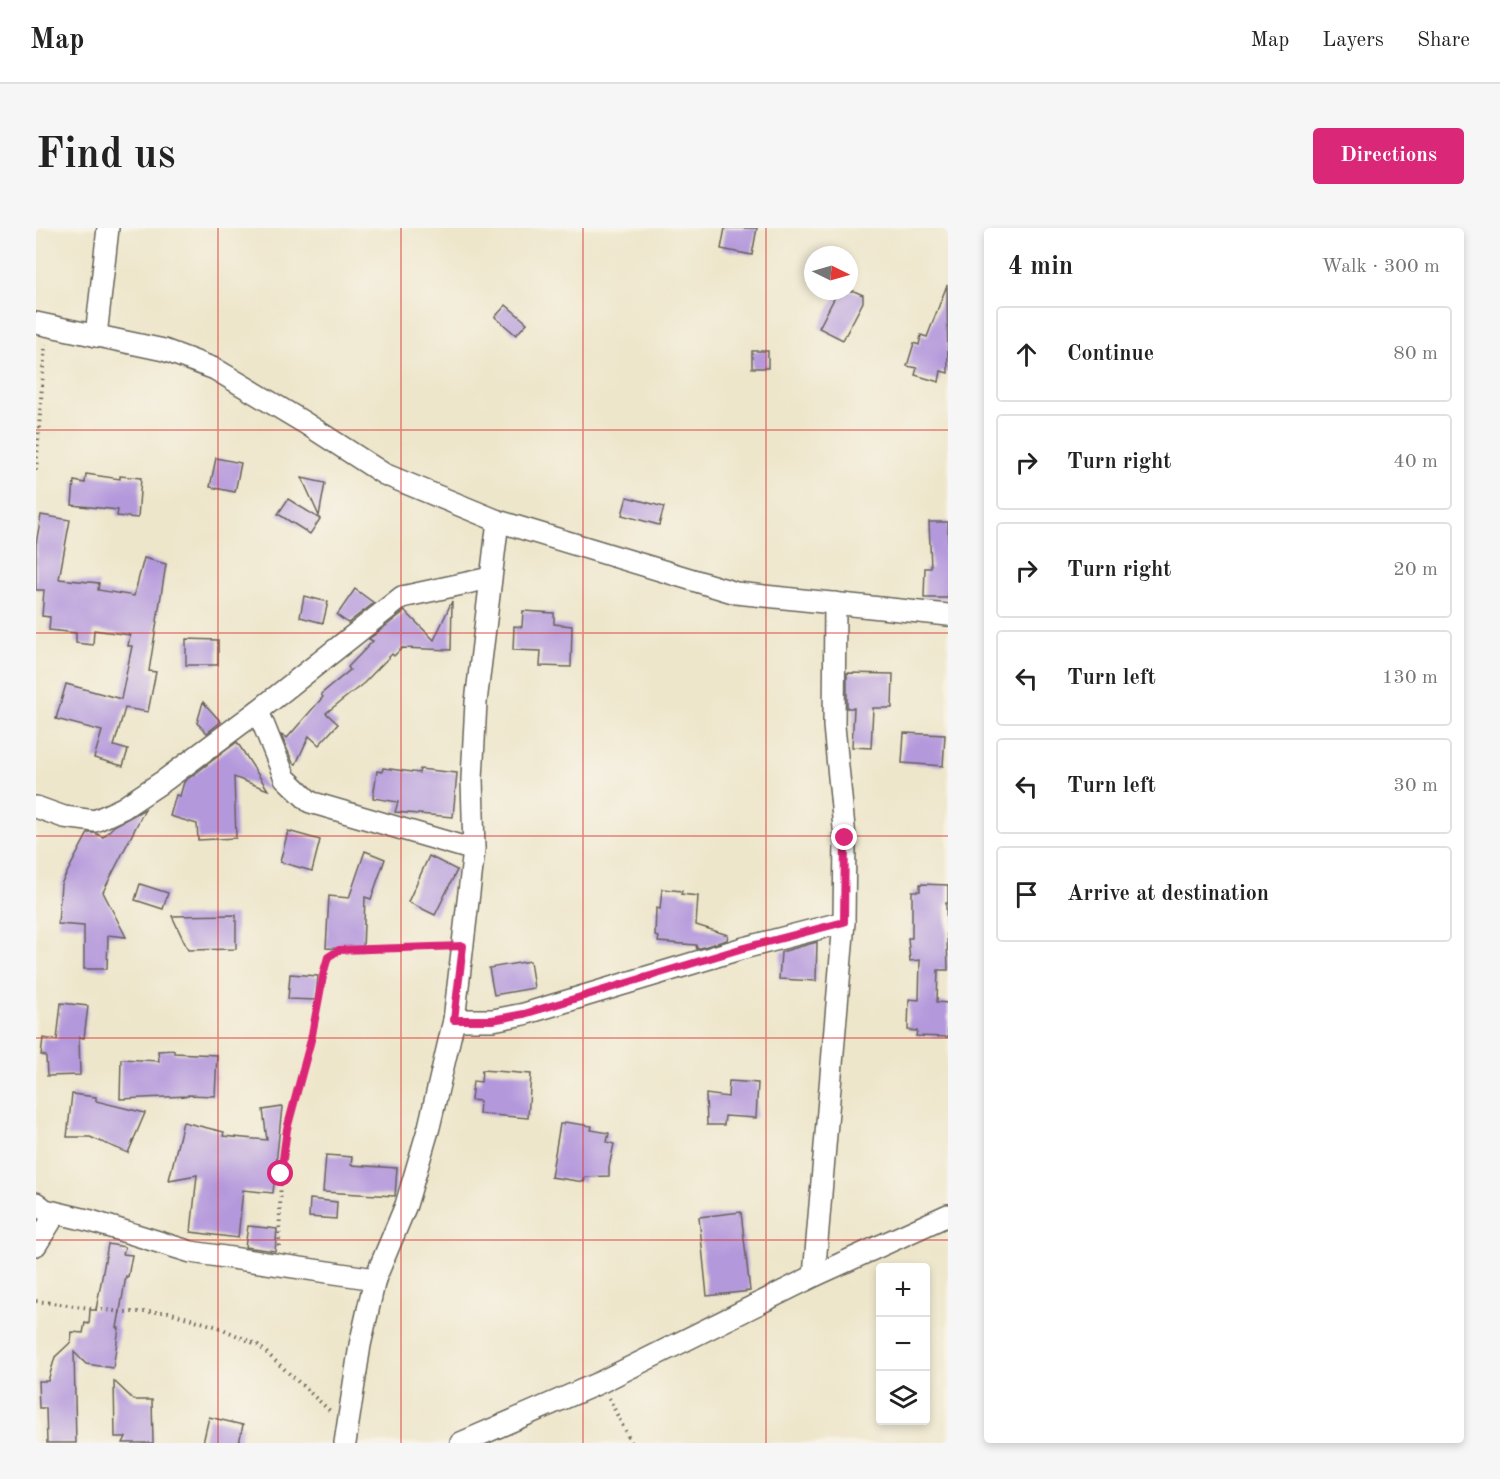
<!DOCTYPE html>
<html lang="en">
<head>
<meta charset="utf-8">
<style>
  :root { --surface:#fff; --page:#f6f6f6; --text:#222; --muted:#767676; --line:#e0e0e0; --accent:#db2777 }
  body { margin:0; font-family:"Old Standard TT",serif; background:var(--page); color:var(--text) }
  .controls { position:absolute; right:18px; bottom:18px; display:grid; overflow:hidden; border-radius:6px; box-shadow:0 3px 9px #0003 }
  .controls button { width:54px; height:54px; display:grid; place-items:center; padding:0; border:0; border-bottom:2px solid var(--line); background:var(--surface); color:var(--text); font:30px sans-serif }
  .compass { position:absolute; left:768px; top:18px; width:54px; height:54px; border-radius:50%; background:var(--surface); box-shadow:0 3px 9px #0003; rotate:95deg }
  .stop { position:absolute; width:18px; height:18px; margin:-14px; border:4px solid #db2777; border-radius:50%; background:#fff }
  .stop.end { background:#db2777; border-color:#fff; box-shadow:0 2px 6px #0008 }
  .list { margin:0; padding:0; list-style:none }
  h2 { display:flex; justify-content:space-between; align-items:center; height:78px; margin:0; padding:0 24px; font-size:26px }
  h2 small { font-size:20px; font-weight:400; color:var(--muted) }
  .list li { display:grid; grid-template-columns:39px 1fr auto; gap:18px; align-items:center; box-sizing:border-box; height:96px; margin:0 12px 12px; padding:0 12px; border:2px solid var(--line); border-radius:6px }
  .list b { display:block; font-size:22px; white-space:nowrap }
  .list em { font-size:20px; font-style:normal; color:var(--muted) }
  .icon { flex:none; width:33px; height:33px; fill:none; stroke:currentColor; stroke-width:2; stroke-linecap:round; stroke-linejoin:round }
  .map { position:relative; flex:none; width:912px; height:1215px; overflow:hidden; border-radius:6px }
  header { display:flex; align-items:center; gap:36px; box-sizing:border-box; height:84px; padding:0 30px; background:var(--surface); border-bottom:2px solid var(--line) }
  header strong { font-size:28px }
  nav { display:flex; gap:33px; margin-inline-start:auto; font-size:21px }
  .intro { display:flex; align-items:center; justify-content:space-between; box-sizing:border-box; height:144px; padding:0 36px }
  h1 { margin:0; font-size:42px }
  .button { padding:15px 27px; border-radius:6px; background:var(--accent); color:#fff; font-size:21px; font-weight:700 }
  main { display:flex; gap:36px; padding:0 36px }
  aside { flex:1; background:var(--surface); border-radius:6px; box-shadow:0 3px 9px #0003 }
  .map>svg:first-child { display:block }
  .building { fill:#b498dc }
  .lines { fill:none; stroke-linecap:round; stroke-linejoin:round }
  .minor-casing { stroke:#666359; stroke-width:24 }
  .path { stroke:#666359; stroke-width:4; stroke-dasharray:1.5 4.5; stroke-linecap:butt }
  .minor { stroke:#fff; stroke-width:21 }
  .route { stroke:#db2777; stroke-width:8 }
  .grid { fill:none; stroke:#d62828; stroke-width:1.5; stroke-opacity:0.55 }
</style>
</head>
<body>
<header>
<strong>Map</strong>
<nav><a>Map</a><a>Layers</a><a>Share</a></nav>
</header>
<div class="intro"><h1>Find us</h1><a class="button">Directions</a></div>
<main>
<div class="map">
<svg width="912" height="1215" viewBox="0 0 912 1215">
  <rect width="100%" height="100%" fill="#f7f3e8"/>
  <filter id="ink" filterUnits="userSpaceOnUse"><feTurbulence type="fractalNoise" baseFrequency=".0167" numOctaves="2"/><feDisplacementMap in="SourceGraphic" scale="12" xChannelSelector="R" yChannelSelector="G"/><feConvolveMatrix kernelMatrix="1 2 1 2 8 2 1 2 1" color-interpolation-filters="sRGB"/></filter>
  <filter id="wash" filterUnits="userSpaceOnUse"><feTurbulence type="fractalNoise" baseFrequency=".008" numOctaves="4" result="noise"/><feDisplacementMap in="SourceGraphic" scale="24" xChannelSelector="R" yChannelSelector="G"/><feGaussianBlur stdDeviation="1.35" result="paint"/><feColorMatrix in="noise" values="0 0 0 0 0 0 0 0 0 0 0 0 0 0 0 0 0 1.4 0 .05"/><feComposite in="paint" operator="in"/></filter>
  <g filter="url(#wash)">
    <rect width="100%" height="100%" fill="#eee6cb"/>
    <g id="blocks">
      <g class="building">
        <polygon points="689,0 721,0 716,27 685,21"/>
        <polygon points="911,57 912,145 905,143 903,154 879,147 881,140 871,138 878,115 883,117 885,107 891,109"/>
        <polygon points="802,63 818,63 827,67 827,74 807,112 783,100"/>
        <polygon points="470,77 491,95 480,107 459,89"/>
        <rect x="716" y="123" width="16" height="17"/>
        <polygon points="180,230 205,235 199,264 174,259"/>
        <polygon points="50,246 84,251 84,248 105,250 102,290 81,288 82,282 36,277 38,253 49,255"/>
        <polygon points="266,250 289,255 283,288"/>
        <polygon points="591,269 628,279 623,297 586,287"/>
        <polygon points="252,271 284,291 274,306 242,286"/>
        <polygon points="5,287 34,292 23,351 63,355 62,362 98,368 108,330 130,336 113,443 120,444 112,484 89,480 78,518 92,522 87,538 58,530 66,503 20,491 30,456 85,471 96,418 92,418 94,407 58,402 57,417 40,415 40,405 13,402 14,389 6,388 8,362 0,362 0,316"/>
        <polygon points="893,294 912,294 912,370 888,370 889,340 895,340"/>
        <polygon points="319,361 338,375 312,395 301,387"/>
        <polygon points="268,368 292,374 287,395 264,389"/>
        <polygon points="416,373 415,422 366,420 358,428 356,426 328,455 290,485 302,496 283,517 273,508 260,536 257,535 245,507 251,510 287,469 285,466 314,442 312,439 337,413 333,411 369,383 398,412"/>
        <polygon points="487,383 518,385 518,396 536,398 535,439 504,438 505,423 477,422 478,398 486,399"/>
        <polygon points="150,411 182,412 182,437 150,437"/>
        <polygon points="811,445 857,446 856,480 837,480 835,520 816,519 818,480 811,480"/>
        <polygon points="167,474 185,494 171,505 161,495"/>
        <polygon points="868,505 909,507 907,538 866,535"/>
        <polygon points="201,514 232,562 198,549 200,610 162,612 161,596 134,588 140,567 144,568 148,554"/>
        <polygon points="347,540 383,545 384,541 421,545 417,589 359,584 362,574 337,570 341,543 346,544"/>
        <polygon points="109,581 67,664 90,709 72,707 71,741 48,741 48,698 22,696 25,656 52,605 59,605 67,609 78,598"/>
        <polygon points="252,603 284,612 276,643 244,634"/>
        <polygon points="329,623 349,631 335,671 329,669 327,722 290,720 293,668 313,670"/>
        <polygon points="393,628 421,642 399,687 372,674"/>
        <polygon points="104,656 132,665 127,681 99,672"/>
        <polygon points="884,656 912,657 912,675 910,675 912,742 902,742 901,774 912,775 912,809 880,808 881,803 872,802 873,771 883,772 884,732 874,733 872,710 876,710 876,663 884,663"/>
        <polygon points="626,661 646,663 645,666 662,668 660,697 692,707 691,712 661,721 660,717 622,714 623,709 619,708 620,680 624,681"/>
        <polygon points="200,687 200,721 152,722 136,688"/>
        <polygon points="781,714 780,753 743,751 745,724"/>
        <polygon points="494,733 498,760 458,767 453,740"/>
        <polygon points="254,746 282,748 280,772 252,771"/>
        <polygon points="25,775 52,778 48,810 43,809 44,847 11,848 10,828 5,827 7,810 21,812"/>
        <polygon points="138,822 138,825 181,827 179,868 152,867 152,868 84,871 85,831 123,833 122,823"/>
        <polygon points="446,842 495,846 492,890 443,886 444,873 435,872 437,853 445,854"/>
        <polygon points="693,853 722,855 720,890 689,888 688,897 671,897 670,866 692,869"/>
        <polygon points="36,866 60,869 60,873 109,885 92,925 54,909 31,909"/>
        <polygon points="246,879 237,965 207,962 202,1010 155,1004 161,947 133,952 147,894 188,904 187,908 231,912 227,882"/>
        <polygon points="528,894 556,898 555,902 573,905 571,914 578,916 573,939 573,948 549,949 548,954 515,949 524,896 528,896"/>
        <polygon points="290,927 316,929 315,937 361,940 359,968 287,964"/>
        <polygon points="274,971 301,974 300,991 273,989"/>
        <polygon points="705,984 714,1063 671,1068 663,989"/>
        <polygon points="212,998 241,1001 239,1023 209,1019"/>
        <polygon points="72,1016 89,1019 87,1026 96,1027 92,1049 90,1048 81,1100 83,1100 77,1140 50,1136 38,1124 40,1215 11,1215 10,1180 3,1180 2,1153 12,1153 19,1129 35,1114 36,1104 47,1105 49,1095 53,1096 54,1082 60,1082"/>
        <polygon points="78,1153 98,1172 116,1172 117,1215 87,1215 90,1209 79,1209"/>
        <polygon points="173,1189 207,1197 203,1215 167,1215"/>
      </g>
    </g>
  </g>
  <g filter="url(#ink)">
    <use href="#blocks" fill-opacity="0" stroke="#666359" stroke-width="1.5"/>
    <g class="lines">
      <defs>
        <g id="minor">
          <polyline points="0,95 128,122 179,141 269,195 348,246 462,293 700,365 912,387"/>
          <polyline points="60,108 72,0"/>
          <polyline points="222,483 249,550 274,574 438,622"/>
          <polyline points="0,579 28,589 59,593 87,580 129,552 222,483 366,369 454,350"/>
          <polyline points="418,792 457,792 488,786 704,721 808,694"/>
          <polyline points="0,975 9,982 55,993 155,1024 339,1051"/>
          <polyline points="0,1017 20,985"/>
          <polyline points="778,1048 808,694 809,610 798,498 799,375"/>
          <polyline points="309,1215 324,1117 339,1051 370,977 393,899 418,792 438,622 436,551 440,474 462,293"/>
          <polyline points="425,1215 565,1154 778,1048 912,987"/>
        </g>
      </defs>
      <use href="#minor" class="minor-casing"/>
      <g class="path">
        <polyline points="0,242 9,116"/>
        <polyline points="243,1018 245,946 251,901 275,811 288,743 292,729 303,722 408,719"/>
        <polyline points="0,1073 85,1084 132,1084 182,1099 222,1117 294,1183"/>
        <polyline points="573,1170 595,1215"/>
      </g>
      <use href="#minor" class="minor"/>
    </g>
  </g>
  <g class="lines" filter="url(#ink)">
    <polyline class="route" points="245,946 251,901 275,812 288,743 292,729 303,722 427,718 418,792 456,792 488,786 704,721 808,694 809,610"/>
  </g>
  <path class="grid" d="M182,0V1215M365,0V1215M547,0V1215M730,0V1215M0,202H912M0,405H912M0,608H912M0,810H912M0,1012H912"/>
</svg>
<div class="controls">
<button>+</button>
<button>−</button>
<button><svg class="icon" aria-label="layers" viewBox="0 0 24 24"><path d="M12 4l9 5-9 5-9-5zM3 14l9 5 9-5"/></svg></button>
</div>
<svg class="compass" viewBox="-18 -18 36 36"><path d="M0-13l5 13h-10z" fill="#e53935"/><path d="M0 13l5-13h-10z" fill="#767676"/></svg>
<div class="stop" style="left:245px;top:946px"></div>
<div class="stop end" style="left:809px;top:610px"></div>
</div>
<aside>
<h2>4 min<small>Walk · 300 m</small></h2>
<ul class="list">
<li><svg class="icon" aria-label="ahead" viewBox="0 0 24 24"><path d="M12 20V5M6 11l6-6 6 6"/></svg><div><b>Continue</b></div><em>80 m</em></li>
<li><svg class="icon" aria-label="right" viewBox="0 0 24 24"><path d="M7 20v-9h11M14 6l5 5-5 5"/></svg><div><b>Turn right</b></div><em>40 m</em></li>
<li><svg class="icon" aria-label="right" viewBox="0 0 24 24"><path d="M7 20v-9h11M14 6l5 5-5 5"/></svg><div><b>Turn right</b></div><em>20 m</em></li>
<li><svg class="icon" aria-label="left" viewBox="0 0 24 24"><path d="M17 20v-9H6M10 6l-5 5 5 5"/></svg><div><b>Turn left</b></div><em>130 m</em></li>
<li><svg class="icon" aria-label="left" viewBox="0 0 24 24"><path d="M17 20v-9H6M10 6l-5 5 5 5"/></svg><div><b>Turn left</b></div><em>30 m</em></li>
<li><svg class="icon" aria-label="arrive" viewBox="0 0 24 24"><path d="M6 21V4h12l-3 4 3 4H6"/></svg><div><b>Arrive at destination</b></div></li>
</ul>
</aside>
</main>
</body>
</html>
